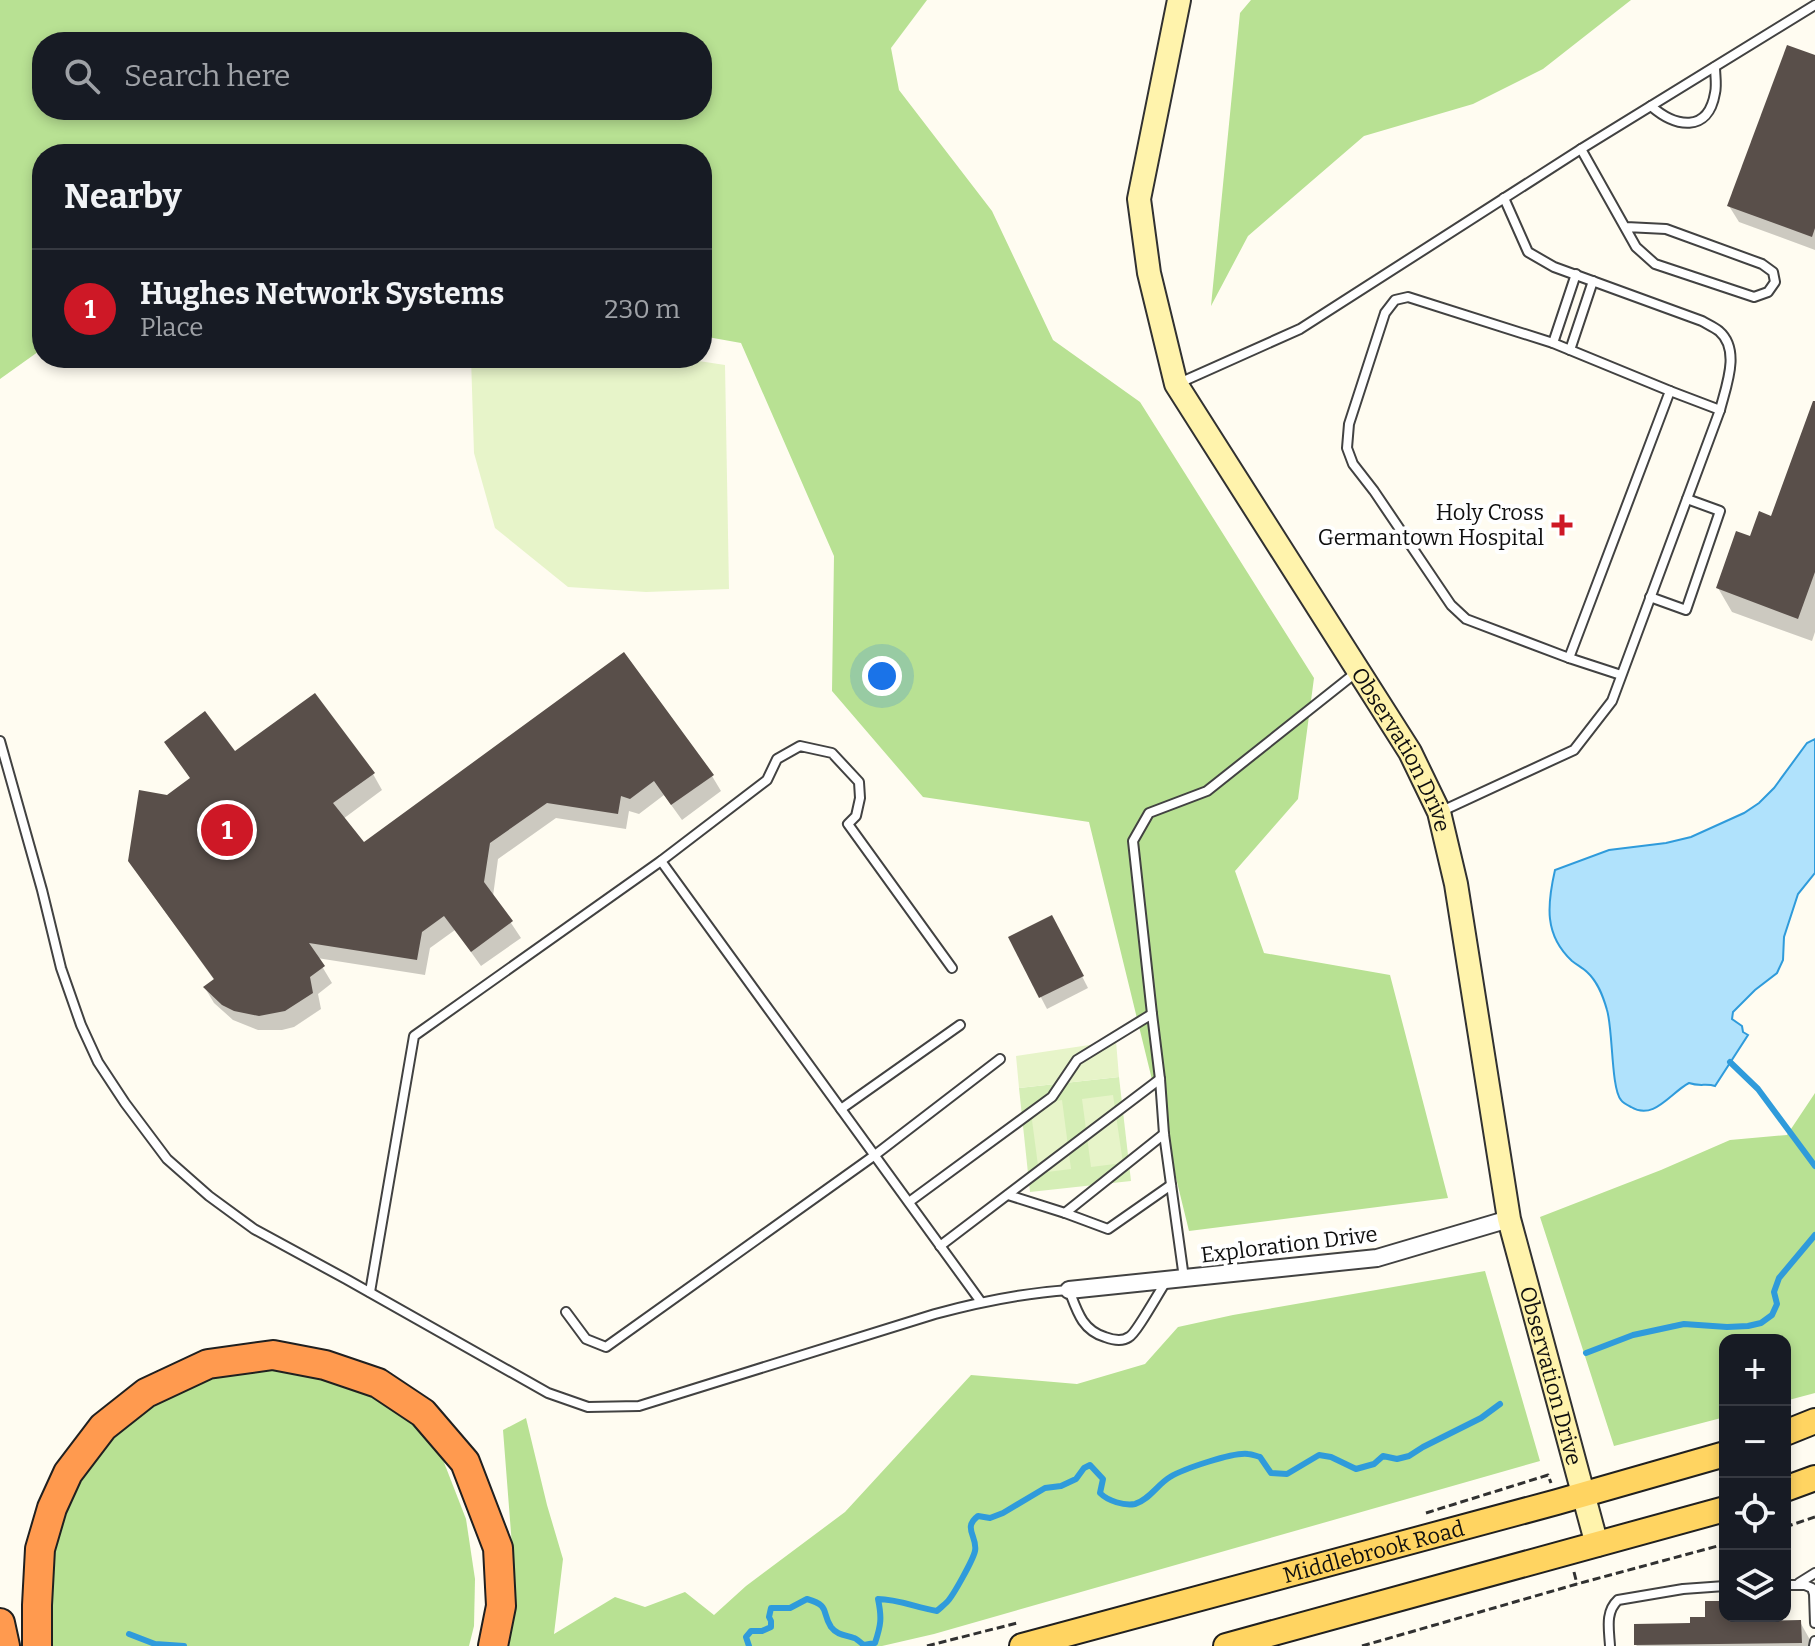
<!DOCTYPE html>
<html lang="en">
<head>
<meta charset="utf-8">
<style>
  :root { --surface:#171b24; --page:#242831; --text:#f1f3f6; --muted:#9ea1a6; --line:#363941; --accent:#ce1826 }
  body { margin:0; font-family:Bitter,serif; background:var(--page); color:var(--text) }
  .controls { position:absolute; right:24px; bottom:24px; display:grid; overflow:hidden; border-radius:16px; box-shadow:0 4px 12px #0003 }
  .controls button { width:72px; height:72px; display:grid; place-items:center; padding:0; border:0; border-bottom:2px solid var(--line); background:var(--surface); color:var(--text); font:40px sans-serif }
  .you { position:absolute; left:882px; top:676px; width:28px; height:28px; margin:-20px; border:6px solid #fff; border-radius:50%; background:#1a73e8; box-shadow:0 0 0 12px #1a73e833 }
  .badge { display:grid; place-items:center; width:52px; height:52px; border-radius:50%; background:var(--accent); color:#fff; font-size:26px; font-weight:700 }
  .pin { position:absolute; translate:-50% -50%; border:4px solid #fff; box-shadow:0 2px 8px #0006 }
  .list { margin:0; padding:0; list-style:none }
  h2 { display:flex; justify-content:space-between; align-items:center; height:104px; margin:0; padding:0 32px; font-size:34px }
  h2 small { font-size:26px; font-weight:400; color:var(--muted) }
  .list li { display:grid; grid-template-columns:52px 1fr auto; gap:24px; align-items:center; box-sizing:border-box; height:120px; padding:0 32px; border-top:2px solid var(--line) }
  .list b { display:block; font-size:30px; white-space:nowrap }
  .list p { margin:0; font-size:26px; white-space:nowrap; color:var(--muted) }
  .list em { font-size:26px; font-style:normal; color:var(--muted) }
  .icon { flex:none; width:44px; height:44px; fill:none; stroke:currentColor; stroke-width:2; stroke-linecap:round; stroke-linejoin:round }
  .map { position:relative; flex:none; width:1815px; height:1646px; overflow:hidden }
  .search { position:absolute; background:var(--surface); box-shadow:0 4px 12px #0003; left:32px; top:32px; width:680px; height:88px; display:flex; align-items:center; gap:20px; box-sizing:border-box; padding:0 28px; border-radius:32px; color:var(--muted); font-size:30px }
  .panel { position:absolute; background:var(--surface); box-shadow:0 4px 12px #0003; left:32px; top:144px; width:680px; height:224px; border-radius:32px }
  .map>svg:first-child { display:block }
  .green { fill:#d5eeb6 }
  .forest { fill:#b8e193; fill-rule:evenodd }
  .pitch { fill:#e7f4c9 }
  .water { fill:#b0e2fc; stroke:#2f9bdb; stroke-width:2 }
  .shadow { fill:#0003 }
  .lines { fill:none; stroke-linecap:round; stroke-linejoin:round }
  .stream { stroke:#2f9bdb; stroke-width:6 }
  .building { fill:#594f4a }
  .lane-casing { stroke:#424242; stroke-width:12 }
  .street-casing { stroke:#424242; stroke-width:20 }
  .secondary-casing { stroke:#313131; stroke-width:26 }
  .primary-casing { stroke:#202020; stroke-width:28 }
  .highway-casing { stroke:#202020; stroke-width:32 }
  .path { stroke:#313131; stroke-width:3; stroke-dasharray:8 4; stroke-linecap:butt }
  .lane { stroke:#fff; stroke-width:8 }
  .street { stroke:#fff; stroke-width:16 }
  .secondary { stroke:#fff3ac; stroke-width:22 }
  .primary { stroke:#ffd461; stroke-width:24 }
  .highway { stroke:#ff9a4f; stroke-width:28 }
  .poi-dot { fill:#ce1826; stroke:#fff; stroke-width:3 }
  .labels { text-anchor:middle; stroke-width:8; stroke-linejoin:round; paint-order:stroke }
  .poi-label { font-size:22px; fill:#0f0f0f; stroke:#fff; text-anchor:end }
  .street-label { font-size:22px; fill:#0f0f0f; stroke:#fff }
</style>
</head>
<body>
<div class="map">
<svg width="1815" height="1646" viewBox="0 0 1815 1646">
  <rect width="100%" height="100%" fill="#fffcf1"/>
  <polygon class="green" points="1119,1077 1131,1181 1030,1192 1019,1088"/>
  <g class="forest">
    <path d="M0,0H927L891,48L899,90L992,211L1053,340L1140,402L1314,678L1298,799L1235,871L1264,953L1390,975L1448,1198L1189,1231L1089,822L923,797L832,691L834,556L741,343L702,336V154H42V349L0,379ZM42,42H702V110H42Z"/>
    <polygon points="1251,0 1631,0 1543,69 1473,104 1364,136 1248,236 1211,306 1240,13"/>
    <polygon points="1815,1093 1815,1393 1785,1401 1785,1340 1725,1340 1725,1417 1614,1446 1540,1217 1661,1170 1730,1140 1787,1135"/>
    <polygon points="1485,1271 1540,1461 934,1634 882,1646 509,1646 516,1597 503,1430 526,1418 547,1505 563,1559 554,1634 615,1597 645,1607 685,1592 714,1615 746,1586 845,1512 971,1375 1077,1384 1145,1364 1178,1327 1233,1315"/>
    <polygon points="275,1370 308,1375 354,1386 389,1404 414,1421 438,1447 466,1519 475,1579 474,1626 469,1646 48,1646 52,1542 73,1485 97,1451 133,1414 207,1378"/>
  </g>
  <g class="pitch">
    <polygon points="471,358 679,358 725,365 729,589 646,592 568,587 495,528 474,453"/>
    <polygon points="1116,1041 1119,1077 1019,1088 1016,1056"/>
    <polygon points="1113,1095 1123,1163 1091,1167 1082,1099"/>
    <polygon points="1062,1100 1071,1169 1039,1173 1030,1105"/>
  </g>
  <path class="water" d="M1815,739V873L1798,894L1784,937L1783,960L1777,973L1755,990L1733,1012L1732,1019L1742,1026L1743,1032L1748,1035L1715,1086C1706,1083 1700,1087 1689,1083C1670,1093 1654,1121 1631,1107C1627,1105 1623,1103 1621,1100C1611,1089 1613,1029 1607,1010C1603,996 1598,982 1587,972C1583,968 1577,965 1572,961C1544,935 1547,905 1555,870L1609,850L1666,843L1691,837L1744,813L1759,803L1774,788L1807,743Z"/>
  <g class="shadow">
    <polygon points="1815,57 1815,250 1739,222 1729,206"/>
    <polygon points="1815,401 1815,632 1812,641 1732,612 1718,588 1752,539 1772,518"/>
    <polygon points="624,655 712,776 721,791 682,820 664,795 639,814 629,811 626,829 556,818 498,859 493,896 521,938 481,966 455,930 430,948 425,975 317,958 332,983 318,994 321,1009 294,1027 282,1030 258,1030 233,1020 214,1003 205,988 215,981 140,877 168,797 234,754 373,774 382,790 343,819 363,845"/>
    <polygon points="1058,929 1088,988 1047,1009 1010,938"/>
    <polygon points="1725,1603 1725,1616 1744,1618 1747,1623 1800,1622 1809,1638 1810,1646 1637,1646 1636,1645 1707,1619"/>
  </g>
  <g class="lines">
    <g class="stream">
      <polyline points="1730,1062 1758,1089 1815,1166"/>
      <polyline points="1586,1353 1633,1335 1684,1324 1727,1327 1748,1326 1761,1323 1772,1315 1777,1304 1774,1292 1779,1278 1815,1235"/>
      <polyline points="129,1634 155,1644 184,1646"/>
      <path d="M749,1646L746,1637L751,1631H762L771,1627V1621L769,1617L771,1608H790L807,1599C831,1606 821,1612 831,1627C837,1635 845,1635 854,1638C856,1638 862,1644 864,1645L875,1643C881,1625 882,1618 878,1599C898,1599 917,1608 937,1611C939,1609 944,1605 947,1602C953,1596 973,1560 975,1551C978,1537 962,1528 978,1516L990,1518L1003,1513L1045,1488L1061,1486L1076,1479L1084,1468L1090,1465L1103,1479L1100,1493C1108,1501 1124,1506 1135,1504C1149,1500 1158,1484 1170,1477C1183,1469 1233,1452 1248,1454C1252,1454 1256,1456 1260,1457L1271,1473L1287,1474L1319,1455L1331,1457L1356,1469L1374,1464L1383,1456L1397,1459L1409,1456L1423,1447L1481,1418L1500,1404"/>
    </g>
  </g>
  <g class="building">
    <polygon points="1787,45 1815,55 1815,228 1812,237 1727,206"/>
    <polygon points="1813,401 1815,401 1815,572 1798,619 1716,588 1736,531 1750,536 1759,511 1771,516"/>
    <polygon points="624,652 714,775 671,805 654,781 630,799 621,796 618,814 547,803 490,843 484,882 513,921 471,952 444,916 422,932 417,960 309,943 325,966 310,977 313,993 285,1011 259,1016 234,1011 222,1005 203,987 214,979 128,861 139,790 167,795 190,778 164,742 205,711 235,751 315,693 375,773 333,803 364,842"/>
    <polygon points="1052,915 1084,976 1039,998 1008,937"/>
    <polygon points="1705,1601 1725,1601 1725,1616 1745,1616 1745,1621 1801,1620 1802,1643 1634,1645 1634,1624 1690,1623 1690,1617 1705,1617"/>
  </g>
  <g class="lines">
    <defs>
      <g id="lane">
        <path d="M1651,106C1675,127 1708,134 1715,93C1717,85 1715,75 1715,67"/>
        <polyline points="1581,149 1636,247 1655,264 1754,297 1768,292 1775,282 1773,272 1762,264 1666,229 1626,227"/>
        <polygon points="1408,297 1553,343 1670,391 1569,658 1466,619 1451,605 1374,491 1353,464 1347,448 1349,424 1385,313 1395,300"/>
        <polyline points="1553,343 1576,274"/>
        <polyline points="1570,350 1593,281"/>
        <polyline points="1177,384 1300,329 1581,149 1815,5"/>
        <polyline points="1670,391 1720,410"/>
        <polyline points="1650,597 1686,610 1720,511 1687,499"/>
        <polyline points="1569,658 1621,675"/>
        <path d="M0,741L42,890L61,968L81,1025L98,1062L125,1103L167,1159L209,1196L254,1229L346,1279L548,1393L588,1407L639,1406L935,1314C979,1302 1024,1293 1069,1290C1077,1311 1082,1330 1105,1337C1113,1340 1122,1342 1129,1337C1136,1334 1160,1290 1167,1280"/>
        <path d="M1442,811L1574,750L1612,701L1720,410C1726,386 1741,350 1719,331C1714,327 1707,324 1702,321L1554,267L1528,252L1504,198"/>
        <polyline points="661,861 981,1302"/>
        <polyline points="1152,1014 1133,841 1149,813 1207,791 1358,671"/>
        <polyline points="841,1109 960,1025"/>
        <polyline points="1008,1195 1065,1213 1164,1134"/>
        <polyline points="909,1202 1052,1097 1077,1060 1152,1014 1160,1079 1164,1134 1184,1278"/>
        <polyline points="1065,1213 1108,1229 1171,1185"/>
        <polyline points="940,1246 1160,1079"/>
        <polyline points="370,1292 414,1036 661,861 767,780 777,759 800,746 832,753 859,782 860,798 856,816 848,824 952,968"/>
        <polyline points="566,1312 586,1339 606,1347 875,1155 1000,1059"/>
        <polyline points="1799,1583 1815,1573"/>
        <polyline points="1785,1585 1805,1585 1812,1588 1814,1594 1815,1623"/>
        <path d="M1610,1646C1609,1629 1605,1612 1618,1600L1683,1589L1725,1586"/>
        <polyline points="1814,1646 1815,1641"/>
      </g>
      <polyline id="street" points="1069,1290 1377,1258 1509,1219"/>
      <g id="secondary">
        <path id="s1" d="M1179,0L1139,199L1149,273L1176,384L1410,752L1439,812L1456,884L1509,1219L1597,1545"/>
      </g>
      <g id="primary">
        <polyline points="1785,1433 1815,1421"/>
        <polyline points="1785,1489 1815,1478"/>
        <path id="s2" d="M1022,1646L1557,1502L1725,1454"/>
        <polyline points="1226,1646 1725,1509"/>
      </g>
      <g id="highway">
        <polyline points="0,1623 5,1646"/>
        <polyline points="37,1646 37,1605 40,1549 52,1508 68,1473 103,1427 146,1393 208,1364 273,1355 325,1365 378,1383 423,1413 465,1462 498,1548 501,1606 493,1646"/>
      </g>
    </defs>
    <use href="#lane" class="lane-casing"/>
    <use href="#street" class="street-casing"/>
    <use href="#secondary" class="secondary-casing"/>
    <use href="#primary" class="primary-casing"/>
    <use href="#highway" class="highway-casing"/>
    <g class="path">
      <polyline points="1426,1513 1548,1475 1551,1483"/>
      <polyline points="1785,1527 1815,1517"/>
      <polyline points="1574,1572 1577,1584"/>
      <polyline points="927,1646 1017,1623"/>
      <polyline points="1362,1646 1577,1584 1725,1544"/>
    </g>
    <use href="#lane" class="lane"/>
    <use href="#street" class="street"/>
    <use href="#secondary" class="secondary"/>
    <use href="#primary" class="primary"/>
    <use href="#highway" class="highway"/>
  </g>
  <path class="poi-dot" d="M1558 513h8v8h8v8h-8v8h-8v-8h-8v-8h8z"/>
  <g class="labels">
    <g class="poi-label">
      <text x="1544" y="520">Holy Cross<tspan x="1544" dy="25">Germantown Hospital</tspan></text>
    </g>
    <g class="street-label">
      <text dy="8" stroke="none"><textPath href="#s1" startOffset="822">Observation Drive</textPath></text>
      <text transform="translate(1289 1244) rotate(-7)" y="8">Exploration Drive</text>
      <text dy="8" stroke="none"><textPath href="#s1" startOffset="1470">Observation Drive</textPath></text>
      <text dy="8" stroke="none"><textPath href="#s2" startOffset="364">Middlebrook Road</textPath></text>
    </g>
  </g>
</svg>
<div class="controls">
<button>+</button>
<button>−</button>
<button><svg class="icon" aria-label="locate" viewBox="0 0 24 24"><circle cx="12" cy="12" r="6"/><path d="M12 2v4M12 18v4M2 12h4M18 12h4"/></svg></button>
<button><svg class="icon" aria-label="layers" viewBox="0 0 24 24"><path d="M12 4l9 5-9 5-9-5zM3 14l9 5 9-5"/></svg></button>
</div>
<div class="you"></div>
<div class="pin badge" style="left:227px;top:830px">1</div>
<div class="search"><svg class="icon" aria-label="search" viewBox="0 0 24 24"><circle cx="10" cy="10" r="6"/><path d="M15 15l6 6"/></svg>Search here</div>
<section class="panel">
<h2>Nearby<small></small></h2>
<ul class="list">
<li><span class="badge">1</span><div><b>Hughes Network Systems</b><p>Place</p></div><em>230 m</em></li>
</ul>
</section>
</div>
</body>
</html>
